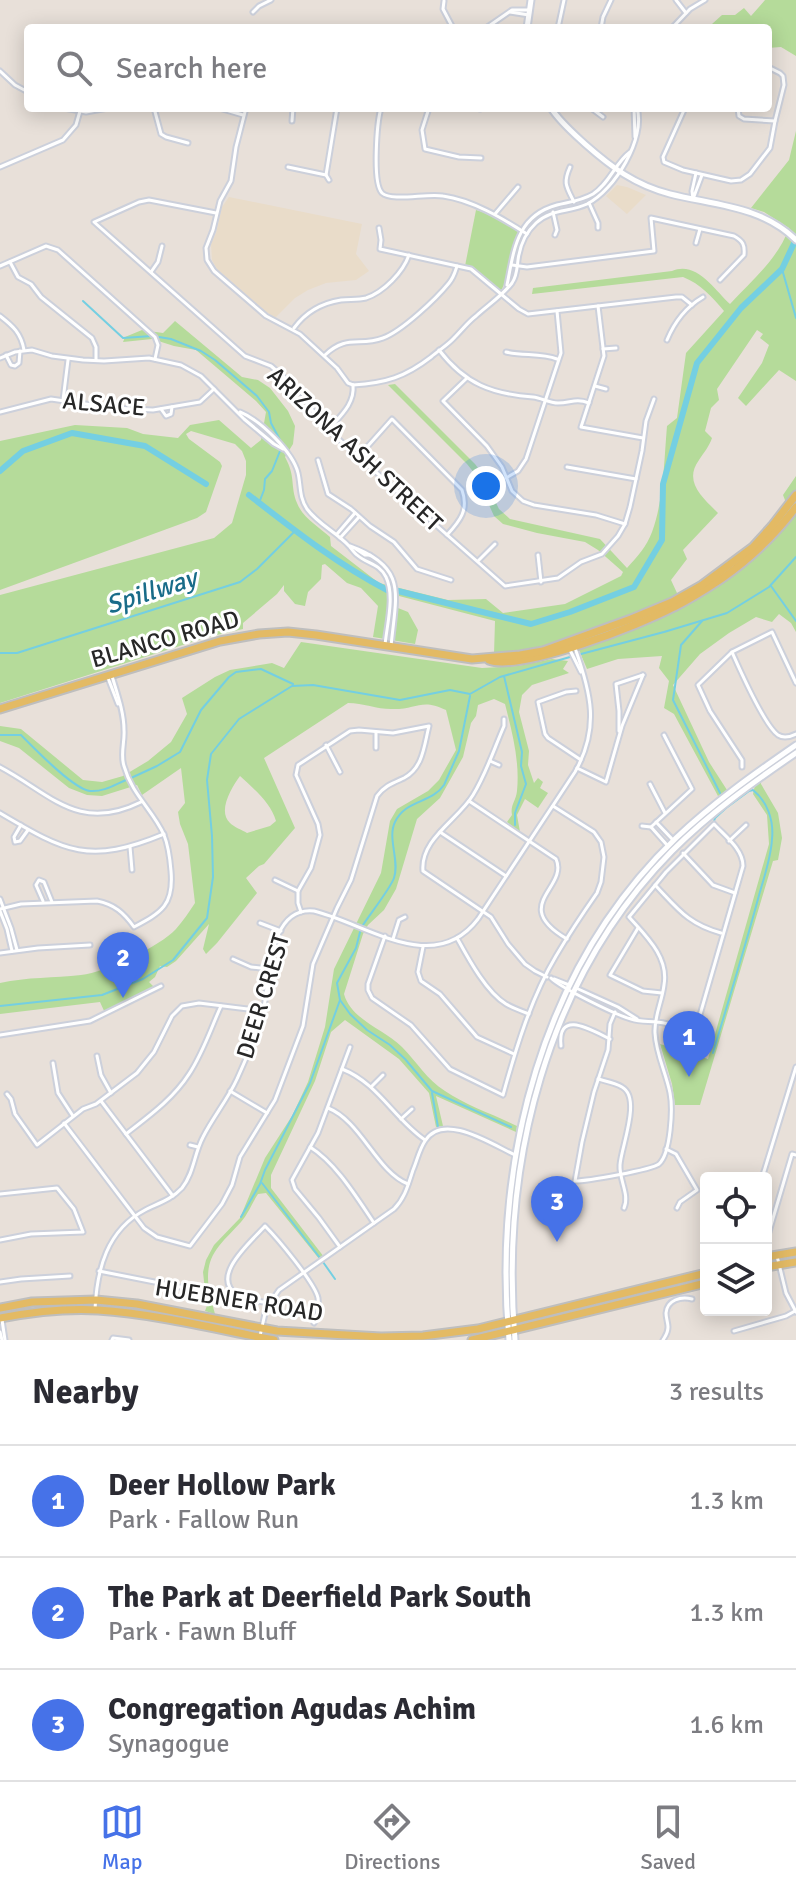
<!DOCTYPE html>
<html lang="en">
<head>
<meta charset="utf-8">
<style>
  :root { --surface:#fff; --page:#f7f7f7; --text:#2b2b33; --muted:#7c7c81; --line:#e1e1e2; --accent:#4672e8 }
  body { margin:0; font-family:Signika,sans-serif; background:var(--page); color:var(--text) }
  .controls { position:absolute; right:24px; bottom:24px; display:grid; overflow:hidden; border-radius:8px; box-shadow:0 4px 20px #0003 }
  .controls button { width:72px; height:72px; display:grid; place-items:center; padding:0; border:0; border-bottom:2px solid var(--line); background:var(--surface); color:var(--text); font:40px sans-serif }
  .you { position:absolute; left:486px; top:486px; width:28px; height:28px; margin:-20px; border:6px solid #fff; border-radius:50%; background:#1a73e8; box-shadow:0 0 0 12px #1a73e833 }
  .badge { display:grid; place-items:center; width:52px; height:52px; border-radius:50%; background:var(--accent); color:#fff; font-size:26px; font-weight:700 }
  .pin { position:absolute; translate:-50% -66px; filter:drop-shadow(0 2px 4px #0008) }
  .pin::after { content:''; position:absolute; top:42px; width:28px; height:24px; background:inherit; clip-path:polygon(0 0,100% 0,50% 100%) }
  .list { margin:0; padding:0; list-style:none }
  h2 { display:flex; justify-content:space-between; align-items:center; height:104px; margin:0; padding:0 32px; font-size:34px }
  h2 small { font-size:26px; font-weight:400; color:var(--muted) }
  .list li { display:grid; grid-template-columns:52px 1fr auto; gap:24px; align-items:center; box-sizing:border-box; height:112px; padding:0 32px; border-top:2px solid var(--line) }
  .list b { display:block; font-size:30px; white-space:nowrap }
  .list p { margin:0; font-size:26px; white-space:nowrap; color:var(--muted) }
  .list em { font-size:26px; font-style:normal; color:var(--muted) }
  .icon { flex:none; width:44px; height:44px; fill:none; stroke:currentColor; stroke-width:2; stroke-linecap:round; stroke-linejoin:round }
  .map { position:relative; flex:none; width:796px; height:1340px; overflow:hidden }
  .search { position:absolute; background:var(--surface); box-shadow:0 4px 20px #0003; left:24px; right:24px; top:24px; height:88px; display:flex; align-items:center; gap:20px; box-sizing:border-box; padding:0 28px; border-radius:8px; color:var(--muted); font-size:30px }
  .sheet { height:440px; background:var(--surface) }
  nav { display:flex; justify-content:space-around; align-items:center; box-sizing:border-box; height:112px; border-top:2px solid var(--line); background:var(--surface); font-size:22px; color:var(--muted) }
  nav a { display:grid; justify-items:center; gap:4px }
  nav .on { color:var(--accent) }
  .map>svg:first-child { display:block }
  .education { fill:#e9dcc9 }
  .green { fill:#b5db9a; fill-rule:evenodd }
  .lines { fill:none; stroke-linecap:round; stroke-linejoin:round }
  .stream { stroke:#74cfe2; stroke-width:2 }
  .river { stroke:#74cfe2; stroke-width:6 }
  .street-casing { stroke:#ccd0db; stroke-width:7 }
  .secondary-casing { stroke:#ccd0db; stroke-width:9 }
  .primary-casing { stroke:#bebebe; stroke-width:11 }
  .street { stroke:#fff; stroke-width:3 }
  .secondary { stroke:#fff; stroke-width:5 }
  .primary { stroke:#e3ba64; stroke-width:7 }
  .labels { text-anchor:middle; stroke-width:6; stroke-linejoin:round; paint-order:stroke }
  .street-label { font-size:24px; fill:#272727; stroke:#fff }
  .water-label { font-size:26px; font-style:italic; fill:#196c89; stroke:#fff }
</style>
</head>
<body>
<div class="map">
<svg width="796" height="1340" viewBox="0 0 796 1340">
  <rect width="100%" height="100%" fill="#e8e0d9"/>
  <g class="education">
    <polygon points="617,185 627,187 646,195 627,214 606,196"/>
    <polygon points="229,197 362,224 356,254 369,271 356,280 326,283 308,290 295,298 275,318 265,311 217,269 212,260 211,244 216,233 222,207"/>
  </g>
  <g class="green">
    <polygon points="765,0 796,0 796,56 781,47 768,48 768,28 701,28 712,24 722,15 735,15 744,8 751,16"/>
    <path d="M796,131V381L779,370L746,406L738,398L762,363L769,345L760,338L763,334L757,330L717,389L719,400L711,408L705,431L712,438C709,447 704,452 699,460C683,482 703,498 718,513L683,550L687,559L671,580L683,606C726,585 762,554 792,518L783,495L796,476V632L791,623L779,614L772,622L756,617L729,633L700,654L673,685L709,762L727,790L718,796L674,714L664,708L669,681L659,668L662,656L618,659L587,669L579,650L612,635L607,624L540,647L494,654L495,621L399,596L398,608L408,612L418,630L415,644L373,637L378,606L361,588L347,583L325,564L322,565L321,579L308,592L305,606L295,604L284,591V585L277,594L243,623V629L208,637L0,703V595L214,538L232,523L246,475V461L242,451L235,444L191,431L186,434L189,439L220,462L222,466L206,512L197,518L0,590V441L75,425L127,428L143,434L178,438L190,425L219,420L251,448L261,440L266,412L256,401L196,350L174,346L152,339L123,342L125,337L142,330L163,333L175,321L242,377L258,380L270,388L288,411L295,426L293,444L285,457C296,477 290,486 297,503C302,517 319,527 330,537L331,546L379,583L448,600L486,599L503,613L565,604L621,576L623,572L598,550L585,542L537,533L503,524L494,516L475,474L467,464L388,385L395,384L475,464L481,472L499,509L510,519L600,539L627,568C637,557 647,546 652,532C664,499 664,460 667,426L677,418L686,353L724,311C712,297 701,284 683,277L532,294L533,288L672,271C696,260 715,290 730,304C752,280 778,259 789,228L764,212L751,208L789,160Z"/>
    <path d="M476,210L496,216L517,230L518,233C510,252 511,273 501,291L465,266Z"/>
    <path d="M301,642L482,668L518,666L552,659L568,661L563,669L569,673L532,685L522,695L519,712L529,751L528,765L534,783L538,778L543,782L540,788L548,793L538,808L525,799L517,815L520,832L507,822L512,815C510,805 516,801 517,791C520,761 512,732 505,704L494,699L478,705L476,716L471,723L463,757L440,798L417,819L396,889L384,910L368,925L363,934L344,994C351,1020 384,1029 402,1047C417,1062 427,1080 445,1091C465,1105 495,1115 517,1126L516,1132L436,1096L443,1126L436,1127L429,1093L399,1059L345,1020L331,1032L315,1081L271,1175V1188L324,1257L320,1260L266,1193L258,1194C252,1203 248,1214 241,1222C234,1230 226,1237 219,1246C202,1267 208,1289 215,1314L205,1311L208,1303L205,1291L203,1272L206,1260L214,1245L240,1218L265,1158L292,1116L308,1082L325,1027L334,969L381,873L390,821L397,809L428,791L439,780L456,750L446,710C422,698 417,709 394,709C379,710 364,703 348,703L264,758L295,828L264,864L259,866L246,878L257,893L217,943L206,954L203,949L209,924L176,961L167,967L160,966L155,977L149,982L154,987L105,1013L100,1002L0,1014V983C27,977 54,978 81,975C106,972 159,947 176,929C183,921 189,912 195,903L188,844L180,824L178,812L185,803L181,768L142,795L137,785L102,796L87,795L69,788L19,748L0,741V726L21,729L83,780L102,782L123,776L148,761L171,742L187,714L182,698L215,677L230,670L272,663L284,668ZM240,776C254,789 271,803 276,821L270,826L247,833C242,830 234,827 230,823C217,811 232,787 240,776Z"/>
    <polygon points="761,781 761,784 778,813 782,838 778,860 773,861 700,1105 675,1105 672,1084 660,1044 708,1059 769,844 767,815 753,794 755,785"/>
  </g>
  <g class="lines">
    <g class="stream">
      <polyline points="782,269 796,318"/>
      <polyline points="83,301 123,338 152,336"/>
      <polyline points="159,337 171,339 201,351 215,360 257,396 269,412 271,423 280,440"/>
      <polyline points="259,503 264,490 265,479 272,471 280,451"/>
      <polyline points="771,586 796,621"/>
      <polyline points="702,621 681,645 673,700 720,793"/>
      <polyline points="0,653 17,653 240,582 257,569 295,531"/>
      <polyline points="581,654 664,632 727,613 769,587 796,557"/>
      <polyline points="504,676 522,752 521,766 526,784 515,813 515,825"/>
      <path d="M0,735H21C34,748 73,789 90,791C104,792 114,785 126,780"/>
      <polyline points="131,778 157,766 180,752 201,710 229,677 236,672 261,669 293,684"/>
      <polyline points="714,821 715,818 726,808"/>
      <path d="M363,925C370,914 390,889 394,878C400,861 387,838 395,822C406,799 431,804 444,785L459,751L470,696"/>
      <polyline points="360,932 356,948 337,983 340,1000 350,1014 367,1030 390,1045 405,1059 432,1091 511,1127"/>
      <polyline points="0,1006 102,995 143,979 173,960 207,918 213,877 212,836 207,780 211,754 239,719 292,686 313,685 400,700 450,690 470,694 500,677 570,657"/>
      <path d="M713,1053C728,1002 744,951 758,899C763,880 771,859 772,839C774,820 767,801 753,790L749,791L726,808"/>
      <polyline points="432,1093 438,1127"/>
      <polyline points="262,1183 320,1258"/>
      <polyline points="241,1217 260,1184 265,1170 310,1083 340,1000"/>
      <polyline points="323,1262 335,1279"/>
    </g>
    <g class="river">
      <polyline points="0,471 23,451 72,433 145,446 206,484"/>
      <path d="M249,495C294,530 337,564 387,590"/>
      <polyline points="398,591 531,624 570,612 634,587 662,540 663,484 697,363 741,308 782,269 796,239"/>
    </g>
    <defs>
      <g id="street">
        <polyline points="676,0 686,13"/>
        <polyline points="444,1 443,9 453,28"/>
        <polyline points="253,12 259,6 271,0"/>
        <polyline points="510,12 529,15"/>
        <polyline points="486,28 512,10 529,10"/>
        <polyline points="558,28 564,0"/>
        <polyline points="601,28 603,17 611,0"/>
        <polyline points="672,28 690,9 705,0"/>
        <polyline points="0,71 15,85 28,92"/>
        <polyline points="64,108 86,112 108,108"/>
        <polyline points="154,108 161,134 166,137 188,143"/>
        <polyline points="219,108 243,115"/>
        <polyline points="246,108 236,147 231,181 220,201 213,230 206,248 207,260 214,271 266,316 300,334 337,368 348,383 353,385"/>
        <path d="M381,108C377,122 372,183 382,193C392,202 427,193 443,196C472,200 502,218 527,234"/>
        <polyline points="429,108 422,130 425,149 459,157 481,158"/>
        <polyline points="480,108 480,109"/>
        <polyline points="591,108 603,117"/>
        <polyline points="634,108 635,137"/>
        <polyline points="685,108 663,157 664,162 683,170 731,181 741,180 750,174 770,148 775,121"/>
        <polyline points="738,108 739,116 744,119 775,121 784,85 783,76 780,73 768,67"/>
        <polyline points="292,121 293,108"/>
        <polyline points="0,167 63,140 76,125 80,111"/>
        <polyline points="288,167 326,175"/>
        <path d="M570,167C563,183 566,186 574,202"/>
        <polyline points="696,173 692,191 693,199 702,175"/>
        <polyline points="329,180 326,175 337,108"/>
        <polyline points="589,203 598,223 598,228"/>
        <polyline points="553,212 557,230 555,235"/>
        <polyline points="216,213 149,200 139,202 94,222 245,356 271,366 304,395 318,421 505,586 558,578 581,562 602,554 618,536 625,524 630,507 642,451 646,421 654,399"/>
        <polyline points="495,214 518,187"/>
        <polyline points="379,228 381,240 380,249 471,269 519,309 528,314 676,297 682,297 692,305"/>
        <polyline points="696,243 700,229"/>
        <polyline points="10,262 18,277 31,284 41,297 92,338 96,347 96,360"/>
        <path d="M512,265L527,267L654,251L651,218L734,236C743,241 745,245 744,255L720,280"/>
        <polyline points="0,266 46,246 58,250 155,337 158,345 155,359"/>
        <polyline points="151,272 158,262 162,246"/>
        <path d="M507,285C514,251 516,216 557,205C569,202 581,201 593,194C610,183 615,163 630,152"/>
        <polyline points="598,306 604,356 581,427 643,438"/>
        <path d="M0,316C13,326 21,333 24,350"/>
        <path d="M294,328C305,313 322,303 341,300C349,299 358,300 366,298C384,292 403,272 409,255"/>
        <path d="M667,340C674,323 686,307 703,297"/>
        <polyline points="603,349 616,348"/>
        <path d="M439,350C465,384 492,394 533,397C542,398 549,403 558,403C571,403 575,398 589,403"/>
        <path d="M506,352C523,356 541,353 557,359"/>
        <polyline points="6,355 11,365 15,366 19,363 20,351"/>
        <path d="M325,355C347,334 359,347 383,338C402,331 436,299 449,283C454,277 455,272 457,266"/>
        <polyline points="0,358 15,352 32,350 52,356 83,360 104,361 149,358 181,365 201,376 244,419 274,444 283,449"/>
        <polyline points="467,378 443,401 487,446 502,467 512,491 523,501 534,505 596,515 625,524"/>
        <path d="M353,385C386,383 405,377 431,357C439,350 448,345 455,337C462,330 468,322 476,316C488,305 502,296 512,283C517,276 517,268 518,260C520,245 525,233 536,223C551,209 570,212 587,204C615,190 646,138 637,108"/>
        <polyline points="595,386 606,389"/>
        <polyline points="63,400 68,360"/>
        <polyline points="161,409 166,416 171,414 172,407"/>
        <polyline points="0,412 51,399 113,408 153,410 200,402 214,389"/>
        <path d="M240,412C260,420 293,452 298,473C301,486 299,497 307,509C318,524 336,532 349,546C350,547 355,554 357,555C367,564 379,563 386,577C395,596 387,624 385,645"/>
        <path d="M328,430C340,416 355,404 353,385"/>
        <path d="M359,456L392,419L462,490C469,510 460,521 447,535"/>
        <polyline points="318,460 328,494 351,509 370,526 394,542 417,569 451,580"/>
        <polyline points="567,467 636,479"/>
        <polyline points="506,478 518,471 526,459 561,353 557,311"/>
        <polyline points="337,534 355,513"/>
        <polyline points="340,538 359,517"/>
        <path d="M350,546C408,567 396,594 391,646"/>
        <polyline points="356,549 365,555 370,555"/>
        <polyline points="538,555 541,582"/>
        <polyline points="478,561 495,544"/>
        <polyline points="570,650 581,672"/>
        <path d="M732,652C740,670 764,725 778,735C784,739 790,737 796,734"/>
        <polyline points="108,678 118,704"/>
        <polyline points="576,691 566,692 538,702 545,734 548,738 581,760"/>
        <path d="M504,719V726C494,749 486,774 473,795C458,820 420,839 423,871L491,917L508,944L525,964L535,971L547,977"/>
        <polyline points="619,731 619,711 616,684 643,675"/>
        <polyline points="376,732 376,748"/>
        <polyline points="326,745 340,772"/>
        <polyline points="490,761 499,765"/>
        <path d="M0,767C51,794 78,833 141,802"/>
        <polyline points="742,767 742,760 710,711 698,685 732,652 772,632 796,683"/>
        <polyline points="577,768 606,782 622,726 643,675"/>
        <polyline points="650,784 665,813"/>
        <path d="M469,801L556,859C569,888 509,905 567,939"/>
        <path d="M0,813C66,852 89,865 164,834"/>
        <polyline points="656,822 673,840"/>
        <polyline points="21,825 14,837 15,842 20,841 28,830"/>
        <polyline points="642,826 651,827 692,789 664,735"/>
        <polyline points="651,827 667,845"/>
        <polyline points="440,832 506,876"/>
        <polyline points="729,841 746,825"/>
        <polyline points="130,847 132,870"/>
        <polyline points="683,853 713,885 735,893"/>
        <polyline points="275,880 298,891"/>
        <path d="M655,885C678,909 688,924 721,933"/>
        <polyline points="0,899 11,928 17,950"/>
        <polyline points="43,901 36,885 39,880 44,882 52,902"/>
        <path d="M0,909L21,904L97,901C114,904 124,913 134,927C162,912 174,905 171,871C170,859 169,847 164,835C153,810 132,795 124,766C120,754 125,742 124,730C124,712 117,693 112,676"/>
        <polyline points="0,911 7,929 12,951"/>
        <polyline points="260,923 281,931"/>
        <polyline points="638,928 610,975 643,991 662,993"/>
        <path d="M385,936L368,984V990L372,998L411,1025L450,1069L503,1095C516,1048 531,998 556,956C569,934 583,913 597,893L601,882L604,857L601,842L594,832L553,806"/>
        <path d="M457,938C468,958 486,992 506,1004C513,1008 521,1011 529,1014"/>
        <polyline points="393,939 399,920 405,917"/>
        <polyline points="423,947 418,972 421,981 440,994 477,1037 514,1054"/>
        <polyline points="0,953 38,948 90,945"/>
        <polyline points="233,959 251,967 269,969"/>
        <path d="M551,978C561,988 616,1015 631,1019C640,1022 648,1021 657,1022C670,1023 682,1028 695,1032L743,866C743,849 725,836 714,824L666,872L629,917C646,936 669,957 664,985C662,1002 654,1016 655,1033C656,1054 666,1073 670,1093C673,1108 671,1153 659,1164C651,1170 587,1181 575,1181L582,1142L594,1092L608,1050L610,1024L615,1012"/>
        <polyline points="554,979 569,985"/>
        <polyline points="576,988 618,1007 637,1019"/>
        <polyline points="0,1035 90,1021 161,986"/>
        <path d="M561,1046C557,1008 593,1031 610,1039"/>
        <polyline points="97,1056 101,1075 111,1093"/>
        <polyline points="53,1063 58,1093 73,1116"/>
        <path d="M342,1069C378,1083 394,1119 425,1140"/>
        <path d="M598,1079C605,1081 616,1083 622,1087C642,1098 621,1147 620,1165C619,1180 630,1195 624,1208"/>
        <polyline points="372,1086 383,1075"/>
        <polyline points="230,1091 267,1113"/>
        <polyline points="7,1094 11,1099 15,1114 37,1145 83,1109 96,1104 137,1073 154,1052 172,1016 182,1006 199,1003 264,1011"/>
        <polyline points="101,1101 173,1196"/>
        <path d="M328,1108C361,1121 377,1172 408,1184"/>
        <polyline points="401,1119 412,1109"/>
        <path d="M64,1123L144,1228L157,1237L190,1246L222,1204L232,1185L240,1157L275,1100L303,1026L313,964L337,908L351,880L377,796C384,786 393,783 404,778C423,768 424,746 429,726L393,733L359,730L350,731L298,765L296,775L318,824L320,835L311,868L298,891V903L301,912"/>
        <path d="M126,1134C149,1116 173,1099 189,1074C203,1053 211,1028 221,1006"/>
        <polyline points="190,1145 198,1147"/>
        <path d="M310,1147C336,1163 357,1198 374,1223"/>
        <polyline points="666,1149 676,1154 697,1190 680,1202 677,1208"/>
        <polyline points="762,1178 796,1067"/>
        <polyline points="0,1194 57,1188 74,1209 83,1232 31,1234 0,1240"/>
        <polyline points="766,1242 792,1154 796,1155"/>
        <polyline points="340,1247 319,1218 295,1189 292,1180 318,1133 350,1047"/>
        <polyline points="777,1256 786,1293 796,1312"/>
        <polyline points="99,1271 195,1290"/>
        <polyline points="0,1282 21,1279 70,1276"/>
        <path d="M269,1303C259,1301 246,1300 237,1295C209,1276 252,1241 265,1226C277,1238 315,1283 318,1298C319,1307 318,1316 314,1323"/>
        <path d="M95,1309C97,1269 107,1230 145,1210C159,1203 172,1199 182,1188C194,1173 194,1154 203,1137C213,1117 228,1099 237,1079C246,1059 256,1037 262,1016C271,987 265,906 314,911C367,924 434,977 478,919L575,772C600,728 591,693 575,648"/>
        <polyline points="2,1320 5,1340"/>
        <polyline points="734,1331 786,1316 795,1311"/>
        <polyline points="0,1332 2,1340"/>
        <path d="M260,1336L266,1309L279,1290L394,1209C405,1198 408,1185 413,1170C417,1161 419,1150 425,1141C443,1111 493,1145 515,1155"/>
        <polyline points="112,1340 113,1338 129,1340"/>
        <path d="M663,1340C666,1335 668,1333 668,1327C668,1323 666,1318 666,1313C667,1300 681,1296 692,1299"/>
      </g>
      <g id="secondary">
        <polyline points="527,28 531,0"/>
        <path d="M551,108C560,122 573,133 585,144C611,167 635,185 670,194C714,205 762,206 796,240"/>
        <path d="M509,1340C493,1159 542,967 676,838C713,803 754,774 796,745"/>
        <path d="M515,1340C500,1164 546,979 672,851C710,813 752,783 796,753"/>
      </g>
      <g id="primary">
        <path d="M489,660C520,672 642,624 674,607C690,599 706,589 721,579C750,559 775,535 796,507"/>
        <polyline points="0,709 220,641 259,634 288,632 316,635 472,659 520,655 543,651 631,619 672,602 702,585 753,547 772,526 796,495"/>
        <polyline points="766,1257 796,1252"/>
        <polyline points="766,1267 796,1262"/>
        <polyline points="0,1308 32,1302 96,1300 137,1304 277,1331 381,1337 423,1336 478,1329 706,1273"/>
        <path d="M0,1318C32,1312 65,1308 98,1310C157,1314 216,1329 274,1340"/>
        <polyline points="472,1340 706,1283"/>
      </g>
    </defs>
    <use href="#street" class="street-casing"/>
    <use href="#secondary" class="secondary-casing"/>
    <use href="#primary" class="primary-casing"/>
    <use href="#street" class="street"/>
    <use href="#secondary" class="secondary"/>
    <use href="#primary" class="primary"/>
  </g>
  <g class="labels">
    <g class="street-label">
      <text transform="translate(104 404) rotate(5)" y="8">ALSACE</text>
      <text transform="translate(355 449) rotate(43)" y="8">ARIZONA ASH STREET</text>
      <text transform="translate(165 639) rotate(-16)" y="8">BLANCO ROAD</text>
      <text transform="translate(263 996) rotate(-73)" y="8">DEER CREST</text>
      <text transform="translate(239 1300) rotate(9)" y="8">HUEBNER ROAD</text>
    </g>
    <g class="water-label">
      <text transform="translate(151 591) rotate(-18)" y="9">Spillway</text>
    </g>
  </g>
</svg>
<div class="controls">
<button><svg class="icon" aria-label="locate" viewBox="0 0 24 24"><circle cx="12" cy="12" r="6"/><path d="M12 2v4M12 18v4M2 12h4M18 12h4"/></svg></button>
<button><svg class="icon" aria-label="layers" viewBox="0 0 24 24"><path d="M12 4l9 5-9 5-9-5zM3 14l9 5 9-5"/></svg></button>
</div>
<div class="you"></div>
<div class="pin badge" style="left:689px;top:1077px">1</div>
<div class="pin badge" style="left:123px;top:998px">2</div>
<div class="pin badge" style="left:557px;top:1242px">3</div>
<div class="search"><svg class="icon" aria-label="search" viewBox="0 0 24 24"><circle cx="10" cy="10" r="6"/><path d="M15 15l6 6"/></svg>Search here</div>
</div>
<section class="sheet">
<h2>Nearby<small>3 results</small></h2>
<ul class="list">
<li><span class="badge">1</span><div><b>Deer Hollow Park</b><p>Park · Fallow Run</p></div><em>1.3 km</em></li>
<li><span class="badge">2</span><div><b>The Park at Deerfield Park South</b><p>Park · Fawn Bluff</p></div><em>1.3 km</em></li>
<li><span class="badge">3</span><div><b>Congregation Agudas Achim</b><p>Synagogue</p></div><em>1.6 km</em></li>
</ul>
</section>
<nav>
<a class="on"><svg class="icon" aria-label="map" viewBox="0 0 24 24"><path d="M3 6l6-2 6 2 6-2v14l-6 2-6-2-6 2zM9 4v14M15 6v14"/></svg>Map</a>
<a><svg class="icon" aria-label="directions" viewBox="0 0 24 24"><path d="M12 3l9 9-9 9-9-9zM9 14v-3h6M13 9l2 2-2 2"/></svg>Directions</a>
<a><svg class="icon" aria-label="saved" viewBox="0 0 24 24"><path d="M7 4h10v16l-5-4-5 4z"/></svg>Saved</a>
</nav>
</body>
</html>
